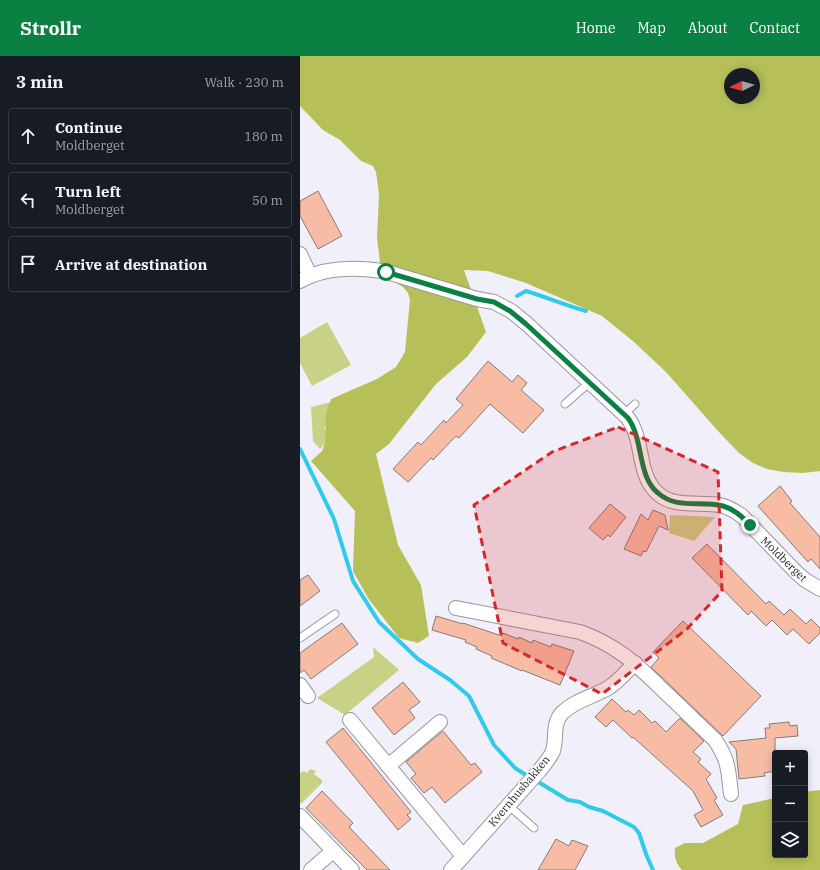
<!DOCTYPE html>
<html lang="en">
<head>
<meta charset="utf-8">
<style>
  :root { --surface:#171b24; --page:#20242c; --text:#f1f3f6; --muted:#9ea1a6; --line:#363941; --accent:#0b8043 }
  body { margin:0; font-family:"IBM Plex Serif",serif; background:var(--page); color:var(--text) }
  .controls { position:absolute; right:12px; bottom:12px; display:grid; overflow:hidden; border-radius:4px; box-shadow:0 2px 10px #0003 }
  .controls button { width:36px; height:36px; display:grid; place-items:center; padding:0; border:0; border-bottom:1px solid var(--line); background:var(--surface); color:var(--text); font:20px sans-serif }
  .compass { position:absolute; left:424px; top:12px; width:36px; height:36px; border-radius:50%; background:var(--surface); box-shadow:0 2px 10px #0003; rotate:265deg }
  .stop { position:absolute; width:12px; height:12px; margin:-9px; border:3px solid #0b8043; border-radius:50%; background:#fff }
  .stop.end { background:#0b8043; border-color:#fff; box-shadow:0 1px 4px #0008 }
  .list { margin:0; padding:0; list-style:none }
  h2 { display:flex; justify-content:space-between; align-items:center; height:52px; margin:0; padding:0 16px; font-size:17px }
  h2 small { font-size:13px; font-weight:400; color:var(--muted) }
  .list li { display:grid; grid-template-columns:26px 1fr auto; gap:12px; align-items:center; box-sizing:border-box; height:56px; margin:0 8px 8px; padding:0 8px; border:1px solid var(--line); border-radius:4px }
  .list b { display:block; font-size:15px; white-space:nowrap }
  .list p { margin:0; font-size:13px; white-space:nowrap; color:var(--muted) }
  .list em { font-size:13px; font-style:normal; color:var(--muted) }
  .icon { flex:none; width:22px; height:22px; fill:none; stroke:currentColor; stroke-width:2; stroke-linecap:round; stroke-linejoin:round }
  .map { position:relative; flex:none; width:520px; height:814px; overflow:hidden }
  header { display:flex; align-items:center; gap:24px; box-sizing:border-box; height:56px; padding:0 20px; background:var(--accent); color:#fff }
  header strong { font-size:19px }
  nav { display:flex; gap:22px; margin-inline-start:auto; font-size:14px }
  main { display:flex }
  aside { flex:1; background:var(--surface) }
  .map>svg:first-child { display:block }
  .green { fill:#c8d186 }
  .forest { fill:#b7c058; fill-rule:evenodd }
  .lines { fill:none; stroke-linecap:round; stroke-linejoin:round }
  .stream { stroke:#30cbea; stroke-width:4 }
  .building { fill:#f8bba4; stroke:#867c78 }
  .lane-casing { stroke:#9897a1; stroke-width:9 }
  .street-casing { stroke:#9897a1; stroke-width:16 }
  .lane { stroke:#fff; stroke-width:7 }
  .street { stroke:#fff; stroke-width:14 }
  .route { stroke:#0b8043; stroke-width:5 }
  .marked { fill:#d62828; fill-opacity:0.2; stroke:#d62828; stroke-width:3; stroke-dasharray:8 5; stroke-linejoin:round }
  .labels { text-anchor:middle; stroke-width:3; stroke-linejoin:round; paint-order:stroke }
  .street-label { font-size:11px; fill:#1e1e22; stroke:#fff }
</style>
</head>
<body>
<header>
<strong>Strollr</strong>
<nav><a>Home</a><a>Map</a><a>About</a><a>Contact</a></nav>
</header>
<main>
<aside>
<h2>3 min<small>Walk · 230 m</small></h2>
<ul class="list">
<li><svg class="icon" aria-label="ahead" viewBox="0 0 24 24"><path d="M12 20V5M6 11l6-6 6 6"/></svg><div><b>Continue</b><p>Moldberget</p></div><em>180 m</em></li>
<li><svg class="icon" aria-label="left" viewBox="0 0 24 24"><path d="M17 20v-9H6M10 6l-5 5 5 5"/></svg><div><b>Turn left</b><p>Moldberget</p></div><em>50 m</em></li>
<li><svg class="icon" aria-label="arrive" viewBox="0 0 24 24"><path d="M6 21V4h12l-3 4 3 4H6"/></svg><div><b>Arrive at destination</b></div></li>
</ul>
</aside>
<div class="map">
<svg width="520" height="814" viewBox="0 0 520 814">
  <rect width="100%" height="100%" fill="#f0effa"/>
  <g class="green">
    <polygon points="27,266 51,309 12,330 0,307 0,282"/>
    <polygon points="31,346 31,360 24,373 31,380 20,393 13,385 11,351"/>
    <polygon points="370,459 415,461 394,485 369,477"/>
    <polygon points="73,591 99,614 45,659 17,642 74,601"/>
    <polygon points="10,713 16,715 14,718 22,724 22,727 1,748 0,746 0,717 4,715 7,717"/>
  </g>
  <g class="forest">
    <path d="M0,0H520V415L503,417L483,416L467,413L453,407L439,397L418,375L366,316L334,286L302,260L226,227L188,215L164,214L186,276L167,301L136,328L89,388L76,398L98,489L121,529L129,580L118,587L99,582L68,542L53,515L55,455L11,405L22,395L25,387L26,357L31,343L77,323L96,311L105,296L110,244L108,237L103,231L85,220L81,215L77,182L79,138L76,116L73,110L61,105L40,84L23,74L0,50ZM430,18H454V42H430Z"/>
    <path d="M520,734V814H382C376,807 374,801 375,792L385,787H403L438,768L443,749L475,742V799H505V736Z"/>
  </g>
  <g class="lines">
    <g class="stream">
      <path d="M217,240L226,235C246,241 265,249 286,255"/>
      <polyline points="0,393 34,463 53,525 79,566 118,603 150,624 169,640 194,689 215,712 229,721"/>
      <polyline points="235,724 268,744 280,746 289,751 303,755 334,771 339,777 346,798 353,814"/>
    </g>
  </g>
  <g class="building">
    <polygon points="18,135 42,180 18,193 0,160 0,145"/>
    <polygon points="188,305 212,326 218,319 227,327 221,334 244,354 223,377 190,348 159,382 156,380 133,404 131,402 108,426 93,413 118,386 121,389 144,364 146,367 163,349 156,343"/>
    <polygon points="480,430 492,445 490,447 520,481 520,513 511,503 508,506 458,450"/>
    <polygon points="310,448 326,461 310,481 308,479 303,484 289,472"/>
    <polygon points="353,454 365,459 368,474 359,470 346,496 343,495 341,500 324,493 341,458 348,464"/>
    <polygon points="407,488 466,548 469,545 484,559 490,553 506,568 511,563 520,572 520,577 509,588 493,573 487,579 472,564 466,570 451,555 448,559 392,502"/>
    <polygon points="8,519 20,535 0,550 0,524"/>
    <polygon points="136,560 163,568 163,567 202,580 203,577 218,583 219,581 232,587 233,584 251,591 252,588 274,595 260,629 222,614 222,615 191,602 192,600 176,593 177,591 165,586 166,584 132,574"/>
    <polygon points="383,565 461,640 423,680 351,611 359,602 353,596"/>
    <polygon points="42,567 58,588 11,623 4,614 0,617 0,597"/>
    <polygon points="103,626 120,646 109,654 115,662 94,679 72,652"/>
    <polygon points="312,643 326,656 328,654 334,659 339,654 352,667 355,665 366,676 380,662 404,685 393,696 401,703 398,706 411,718 406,723 417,742 414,744 423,759 401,771 394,759 403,754 393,735 333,681 332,682 313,664 306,671 295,661"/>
    <polygon points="489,666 490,670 497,669 498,680 475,682 475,715 464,717 465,720 439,723 436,693 429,686 466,682 465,672 470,672 469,668"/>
    <polygon points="43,672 111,756 107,759 111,763 98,774 26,686"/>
    <polygon points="143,675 171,709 175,707 182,716 145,747 132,731 124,737 111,722 116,718 106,706"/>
    <polygon points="22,735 53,767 49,771 90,814 67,814 6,752"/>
    <polygon points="256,783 269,790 272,784 288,790 275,814 238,814"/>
  </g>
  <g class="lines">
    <defs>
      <g id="lane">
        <polyline points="265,348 290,326"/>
        <polyline points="324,358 335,348"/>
        <polyline points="0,582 35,558"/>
        <polyline points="208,749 234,772"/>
      </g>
      <g id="street">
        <polyline points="0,198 10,220"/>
        <path d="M0,225C26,210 58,211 87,216L177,243L194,246L211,255L227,268L328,362C343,383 338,412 352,431C368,454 397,445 420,449C429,451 435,455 442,460L497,517L505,524L520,533"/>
        <path d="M156,552L280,576C319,590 338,610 366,637C383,653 399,669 415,684C429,705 428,713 431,738"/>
        <polyline points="0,629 8,640"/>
        <polyline points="50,664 163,800"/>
        <polyline points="88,710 140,666"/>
        <polyline points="0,760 52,814"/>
        <polyline points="11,814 33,795"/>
        <path d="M151,814L239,715C244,709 250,702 253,695C257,682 252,668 262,657C275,644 293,641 308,632C318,626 327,615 335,607"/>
      </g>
    </defs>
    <use href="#lane" class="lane-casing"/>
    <use href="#street" class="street-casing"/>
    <use href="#lane" class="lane"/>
    <use href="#street" class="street"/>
  </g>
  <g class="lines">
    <path class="route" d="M86,216L177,243L194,246L210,255L226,268L328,362C344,384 337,420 358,437C377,454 401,444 423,450C434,453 442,460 450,469"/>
  </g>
  <path class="marked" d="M318,371L418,416L422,535L387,573L302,638L203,587L174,449L252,396Z"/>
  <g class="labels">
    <g class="street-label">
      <text transform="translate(484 503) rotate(44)" y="4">Moldberget</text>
      <text transform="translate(219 735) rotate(-50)" y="4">Kvernhusbakken</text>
    </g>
  </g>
</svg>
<div class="controls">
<button>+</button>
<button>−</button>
<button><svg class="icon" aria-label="layers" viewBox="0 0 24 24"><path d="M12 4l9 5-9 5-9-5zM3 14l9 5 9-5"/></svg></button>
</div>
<svg class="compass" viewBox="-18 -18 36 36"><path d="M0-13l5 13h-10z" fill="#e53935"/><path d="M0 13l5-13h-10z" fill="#9ea1a6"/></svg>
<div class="stop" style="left:86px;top:216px"></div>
<div class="stop end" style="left:450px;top:469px"></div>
</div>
</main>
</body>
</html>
